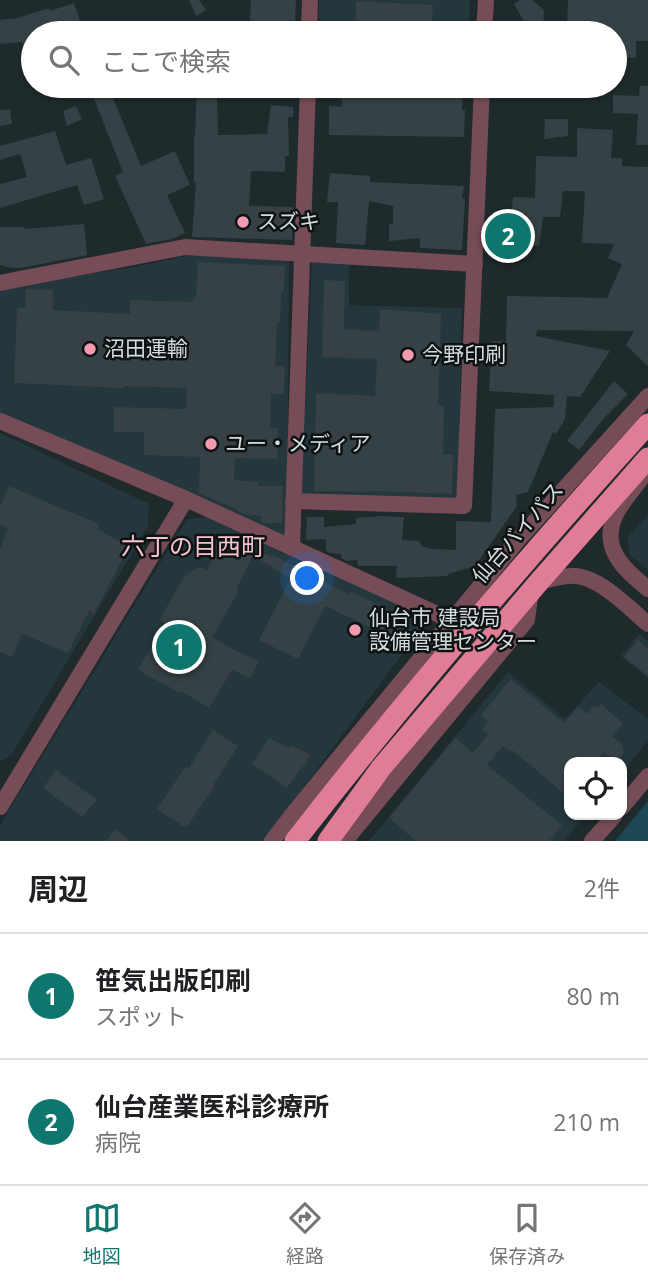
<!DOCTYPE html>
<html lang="ja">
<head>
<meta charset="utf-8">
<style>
  :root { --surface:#fff; --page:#f2f2f2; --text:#202124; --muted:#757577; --line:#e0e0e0; --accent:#0f766e }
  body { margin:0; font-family:"Open Sans","Noto Sans JP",sans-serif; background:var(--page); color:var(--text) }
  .controls { position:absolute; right:21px; bottom:21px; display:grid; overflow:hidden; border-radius:14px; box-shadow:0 2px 5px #0004 }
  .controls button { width:63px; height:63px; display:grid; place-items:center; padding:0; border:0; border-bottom:2px solid var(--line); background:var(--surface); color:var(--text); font:35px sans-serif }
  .you { position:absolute; left:308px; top:579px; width:24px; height:24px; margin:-18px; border:5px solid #fff; border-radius:50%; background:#1a73e8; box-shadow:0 0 0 10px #1a73e833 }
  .badge { display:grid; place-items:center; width:46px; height:46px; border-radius:50%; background:var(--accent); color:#fff; font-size:23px; font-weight:700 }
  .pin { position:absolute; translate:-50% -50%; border:4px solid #fff; box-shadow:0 2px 7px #0006 }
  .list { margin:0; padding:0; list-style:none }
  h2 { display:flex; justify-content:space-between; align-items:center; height:91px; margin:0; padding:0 28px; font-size:30px }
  h2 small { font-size:23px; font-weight:400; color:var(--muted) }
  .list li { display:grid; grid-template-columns:46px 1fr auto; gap:21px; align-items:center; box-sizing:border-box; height:126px; padding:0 28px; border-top:2px solid var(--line) }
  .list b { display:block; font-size:26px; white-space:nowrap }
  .list p { margin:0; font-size:23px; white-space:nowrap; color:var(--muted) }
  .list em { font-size:23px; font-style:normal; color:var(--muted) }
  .icon { flex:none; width:38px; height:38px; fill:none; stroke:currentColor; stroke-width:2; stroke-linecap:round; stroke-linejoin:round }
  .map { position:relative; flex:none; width:648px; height:841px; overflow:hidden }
  .search { position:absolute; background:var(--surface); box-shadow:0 2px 5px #0004; left:21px; right:21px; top:21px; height:77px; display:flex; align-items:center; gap:18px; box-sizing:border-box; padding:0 24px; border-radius:38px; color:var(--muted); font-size:26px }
  .sheet { height:343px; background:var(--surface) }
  nav { display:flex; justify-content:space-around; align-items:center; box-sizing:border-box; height:98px; border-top:2px solid var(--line); background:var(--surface); font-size:19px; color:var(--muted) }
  nav a { display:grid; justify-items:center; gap:4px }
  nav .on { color:var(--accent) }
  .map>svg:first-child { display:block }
  .built { fill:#24373d }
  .green { fill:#1b4854 }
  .building { fill:#354144 }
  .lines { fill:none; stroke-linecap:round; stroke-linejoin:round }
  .minor { stroke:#764d57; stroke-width:16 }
  .highway { stroke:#e17c96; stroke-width:21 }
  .poi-dot { fill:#f29aaf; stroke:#0d1213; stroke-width:2.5 }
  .labels { text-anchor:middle; stroke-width:5; stroke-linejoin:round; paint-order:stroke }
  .poi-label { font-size:21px; fill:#d5dcde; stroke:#0d1213; text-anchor:start }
  .street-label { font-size:21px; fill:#d5dcde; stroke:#0d1213 }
  .quarter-label { font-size:24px; fill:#f5c2cd; stroke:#0d1213 }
</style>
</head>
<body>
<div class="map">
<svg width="648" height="841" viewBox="0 0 648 841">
  <rect width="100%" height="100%" fill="#1f2a2d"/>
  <g class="built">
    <polygon points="319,0 470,0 469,27 319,23"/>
    <polygon points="191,255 289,260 287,536 0,419 0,287 129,268"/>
    <polygon points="312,261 349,262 349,305 462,308 458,494 453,501 301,494"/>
    <polygon points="0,433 149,504 148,526 12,754 2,761 0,760"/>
    <polygon points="648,515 648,570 630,555 627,538"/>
    <polygon points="210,517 420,614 422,627 264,841 0,841 0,825 187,519"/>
    <polygon points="639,634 648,641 648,678 621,656"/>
    <polygon points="508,672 565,719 599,682 648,719 648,741 622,772 622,762 569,762 569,815 586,815 564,841 369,841"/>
  </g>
  <polygon class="green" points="648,801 648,841 615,841"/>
  <g class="building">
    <polygon points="189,0 199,0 206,10 196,16"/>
    <polygon points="251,0 296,0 295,23 250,21"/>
    <polygon points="520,0 532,0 544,10 543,30 536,33 531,33 514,4"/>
    <polygon points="568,0 648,0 648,41 636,41 636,58 615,57 615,33 567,33"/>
    <polygon points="356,1 433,5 431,33 355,33"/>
    <polygon points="74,3 81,24 87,21 91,33 33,33 33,41 22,44 22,42 0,44 0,20 18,18 49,8 50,11"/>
    <polygon points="196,22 216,23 216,33 196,33"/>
    <polygon points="89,86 108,86 141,166 175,151 190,185 167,195 185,233 172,239 146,244 115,176 123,172"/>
    <polygon points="197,86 273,86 273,98 217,96 218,135 267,134 271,105 293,107 293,117 288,117 289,156 285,156 285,172 251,171 249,206 293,207 292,240 192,237 196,182 194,183 194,135 195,135"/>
    <polygon points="343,86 463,86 462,110 465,110 464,137 329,135 329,106 342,107"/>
    <polygon points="640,86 648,86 648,145 636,145 638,114 613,113 613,95 639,96"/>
    <polygon points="76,106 82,119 67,126 63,111"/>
    <polygon points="10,109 12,124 0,126 0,110"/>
    <polygon points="545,119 568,119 568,136 544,139"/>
    <polygon points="577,128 613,130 611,158 622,158 622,166 648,167 648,366 626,345 634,331 537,330 536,336 610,351 580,397 567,396 565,419 556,434 553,432 528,492 516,495 517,506 475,566 448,574 448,576 396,578 397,566 358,566 357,560 346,561 341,558 341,554 330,553 326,551 326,539 306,540 307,517 324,517 324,527 356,524 356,518 381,516 404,517 402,540 419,541 421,546 432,549 456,550 456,521 491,522 495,409 554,407 554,395 489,391 492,341 506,341 507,296 607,298 622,264 608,258 614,244 582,243 585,191 563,191 560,217 543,217 539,246 510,243 511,232 492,235 493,212 512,209 513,197 535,198 536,156 577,157"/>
    <polygon points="55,131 66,165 91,158 104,199 84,205 77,185 0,208 0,184 27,177 20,154 0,160 0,146"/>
    <polygon points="330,173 370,176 370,182 464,186 462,198 465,199 462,250 420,248 420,238 389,241 389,224 393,224 393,206 369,201 365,245 336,243 338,202 327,202"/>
    <polygon points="84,224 87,255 21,268 12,268 0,265 0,227 23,227 24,229"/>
    <polygon points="198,262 285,266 284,291 281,291 280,323 277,322 275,366 285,366 284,394 271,394 270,428 278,428 277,459 235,458 234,480 259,482 258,486 283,486 282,523 263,523 261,522 261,516 244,514 238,511 238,510 199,493 200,457 144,455 144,432 114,432 114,407 186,409 187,388 123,386 123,388 14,383 17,307 25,308 26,289 53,290 53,310 130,314 130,300 193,302 193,297 196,297"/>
    <polygon points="324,280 345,281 344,329 379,331 380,309 441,314 438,405 444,406 443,454 453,455 452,494 370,491 370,492 314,491 316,393 375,396 377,359 322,357"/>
    <polygon points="614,381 628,394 605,417 579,450 567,441"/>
    <polygon points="9,486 99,524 97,529 129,546 94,614 89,611 68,653 22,634 12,657 0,652 0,549 8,528 0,525 0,507"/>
    <polygon points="225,534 272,557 273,555 348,594 350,591 409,620 397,640 325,606 298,659 259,640 290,579 253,555 237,588 239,591 212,637 234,650 259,661 250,678 232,670 209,708 181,691 180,693 138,670 165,623 159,620 186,574 200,567 207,570"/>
    <polygon points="638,640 648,648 648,676 624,657"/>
    <polygon points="511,679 564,723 578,707 587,714 594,706 597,708 601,704 623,723 612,736 622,744 624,753 618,759 611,758 604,752 596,762 569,762 569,798 512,750 511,752 503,746 487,765 562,825 549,841 416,841 389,818 455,738 473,753 488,734 482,729 488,721 481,715"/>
    <polygon points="213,730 238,746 214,784 215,785 186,828 157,809 186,766 189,768"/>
    <polygon points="269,738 289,748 290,745 310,754 305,766 303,766 287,788 252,764"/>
    <polygon points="56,770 97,800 82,817 43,788"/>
    <polygon points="115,829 131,841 106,841"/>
  </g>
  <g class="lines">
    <g class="minor">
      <polyline points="309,33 310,0"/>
      <polyline points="484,33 486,0"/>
      <polyline points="0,283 185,247 475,264"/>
      <polyline points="0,421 186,499 459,624"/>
      <path d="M641,479C632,491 621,503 615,516C600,549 625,570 648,589"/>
      <polyline points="293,501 464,506 482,86"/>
      <polyline points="292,548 308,86"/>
      <path d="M538,583C550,579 563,575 576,576C601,578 629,608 648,624"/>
      <polyline points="0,807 186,499"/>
      <polyline points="622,807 648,776"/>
      <polyline points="272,841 295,811 518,540 648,396"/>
      <polyline points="345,841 527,620 531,591"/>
      <polyline points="592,841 615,815"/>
    </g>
    <g class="highway">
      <path d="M295,841C407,697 526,559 648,424"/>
      <polyline points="328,841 381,768 538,583 648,458"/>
    </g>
  </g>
  <g class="poi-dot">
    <circle cx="243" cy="222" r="7"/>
    <circle cx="90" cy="349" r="7"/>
    <circle cx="408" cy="355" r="7"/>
    <circle cx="211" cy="444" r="7"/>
    <circle cx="355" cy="630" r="7"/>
  </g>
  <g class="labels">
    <g class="poi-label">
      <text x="257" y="229">スズキ</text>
      <text x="104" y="356">沼田運輸</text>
      <text x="422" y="362">今野印刷</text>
      <text x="225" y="451">ユー・メディア</text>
      <text x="369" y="625">仙台市 建設局<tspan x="369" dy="24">設備管理センター</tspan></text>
    </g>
    <g class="street-label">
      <text transform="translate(518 533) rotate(-49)" y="7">仙台バイパス</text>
    </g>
    <g class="quarter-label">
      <text x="193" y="555">六丁の目西町</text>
    </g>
  </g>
</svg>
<div class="controls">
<button><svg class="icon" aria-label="locate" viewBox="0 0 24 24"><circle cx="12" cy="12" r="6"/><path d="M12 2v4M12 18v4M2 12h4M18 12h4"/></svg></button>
</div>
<div class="you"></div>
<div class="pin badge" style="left:179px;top:647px">1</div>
<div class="pin badge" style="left:508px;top:236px">2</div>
<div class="search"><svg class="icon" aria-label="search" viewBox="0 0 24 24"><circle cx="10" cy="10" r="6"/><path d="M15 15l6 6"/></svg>ここで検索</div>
</div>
<section class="sheet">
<h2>周辺<small>2件</small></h2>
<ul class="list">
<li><span class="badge">1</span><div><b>笹気出版印刷</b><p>スポット</p></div><em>80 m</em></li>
<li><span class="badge">2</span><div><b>仙台産業医科診療所</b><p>病院</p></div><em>210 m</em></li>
</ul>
</section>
<nav>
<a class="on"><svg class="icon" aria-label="map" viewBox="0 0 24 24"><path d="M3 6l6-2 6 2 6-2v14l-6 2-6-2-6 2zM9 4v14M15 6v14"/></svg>地図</a>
<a><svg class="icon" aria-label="directions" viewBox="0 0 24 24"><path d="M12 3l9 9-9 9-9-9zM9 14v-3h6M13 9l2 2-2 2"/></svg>経路</a>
<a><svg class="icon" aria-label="saved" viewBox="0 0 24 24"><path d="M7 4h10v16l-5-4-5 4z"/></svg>保存済み</a>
</nav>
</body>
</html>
